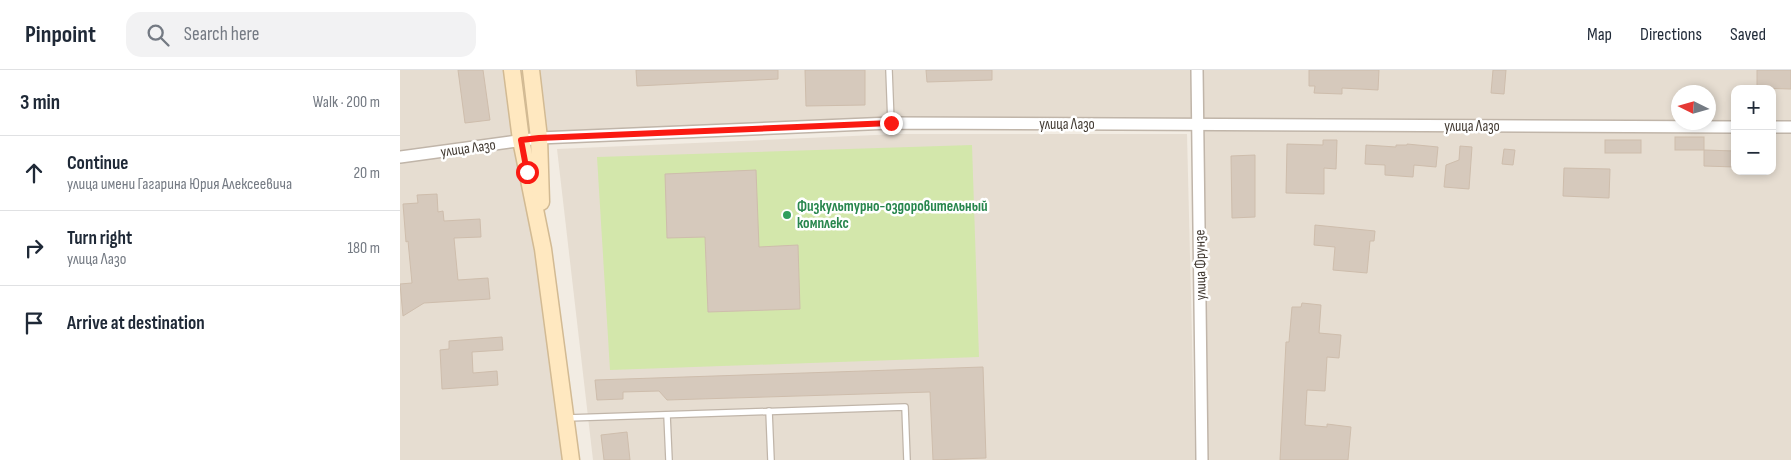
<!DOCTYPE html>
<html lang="en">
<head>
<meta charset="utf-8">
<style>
  :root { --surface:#fff; --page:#f2f2f3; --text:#1f2937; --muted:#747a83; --line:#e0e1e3 }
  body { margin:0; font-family:"Sofia Sans Condensed",sans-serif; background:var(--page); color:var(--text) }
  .controls { position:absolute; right:15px; top:15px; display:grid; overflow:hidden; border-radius:10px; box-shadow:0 2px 8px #0003 }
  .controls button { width:45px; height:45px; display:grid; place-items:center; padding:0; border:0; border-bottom:1px solid var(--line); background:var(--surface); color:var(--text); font:25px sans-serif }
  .compass { position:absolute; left:1271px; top:15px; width:45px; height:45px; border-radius:50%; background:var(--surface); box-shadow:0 2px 8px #0003; rotate:275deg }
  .stop { position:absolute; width:15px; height:15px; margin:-11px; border:4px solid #fa1a12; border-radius:50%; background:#fff }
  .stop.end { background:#fa1a12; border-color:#fff; box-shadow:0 1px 5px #0008 }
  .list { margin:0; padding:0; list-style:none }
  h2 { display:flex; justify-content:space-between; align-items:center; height:65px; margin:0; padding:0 20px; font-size:21px }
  h2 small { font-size:16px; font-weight:400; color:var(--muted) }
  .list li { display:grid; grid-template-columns:32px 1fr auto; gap:15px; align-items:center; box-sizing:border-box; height:75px; padding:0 20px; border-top:1px solid var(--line) }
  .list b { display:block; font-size:19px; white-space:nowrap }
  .list p { margin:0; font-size:16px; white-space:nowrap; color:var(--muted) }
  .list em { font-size:16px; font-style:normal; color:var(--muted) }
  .icon { flex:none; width:28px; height:28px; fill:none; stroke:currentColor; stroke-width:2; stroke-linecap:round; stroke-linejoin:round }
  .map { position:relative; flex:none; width:1391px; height:390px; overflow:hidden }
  header { display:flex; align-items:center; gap:30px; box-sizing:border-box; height:70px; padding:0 25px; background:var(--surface); border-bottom:1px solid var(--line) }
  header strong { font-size:24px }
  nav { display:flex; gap:28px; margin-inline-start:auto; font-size:18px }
  .search { width:350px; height:45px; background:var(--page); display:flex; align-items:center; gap:12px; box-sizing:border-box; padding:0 18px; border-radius:15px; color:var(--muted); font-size:19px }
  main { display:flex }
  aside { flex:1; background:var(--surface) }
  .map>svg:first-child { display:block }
  .residential { fill:#e6ddd1; fill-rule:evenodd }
  .green { fill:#d3e7ab }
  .building { fill:#d6c9bc; stroke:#cebdac }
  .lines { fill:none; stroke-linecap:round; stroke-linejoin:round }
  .lane-casing { stroke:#c0b5a9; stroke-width:8 }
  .street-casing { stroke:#c0b5a9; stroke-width:14 }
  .secondary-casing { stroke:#d2ba93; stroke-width:19 }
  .lane { stroke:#fff; stroke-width:5.5 }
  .street { stroke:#fff; stroke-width:11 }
  .secondary { stroke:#ffe8c0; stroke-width:16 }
  .route { stroke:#fa1a12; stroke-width:6 }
  .leisure-dot { fill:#2e9e5b; stroke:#fff; stroke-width:2 }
  .labels { text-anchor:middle; stroke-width:5; stroke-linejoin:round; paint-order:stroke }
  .street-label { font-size:15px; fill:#433b33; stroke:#fff }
  .leisure-label { font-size:15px; font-weight:bold; fill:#27864d; stroke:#fff; text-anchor:start }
</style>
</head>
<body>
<header>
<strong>Pinpoint</strong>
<div class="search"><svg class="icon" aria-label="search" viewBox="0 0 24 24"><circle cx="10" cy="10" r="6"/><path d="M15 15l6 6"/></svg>Search here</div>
<nav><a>Map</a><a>Directions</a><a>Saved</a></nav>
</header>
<main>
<aside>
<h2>3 min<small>Walk · 200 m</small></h2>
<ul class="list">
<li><svg class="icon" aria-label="ahead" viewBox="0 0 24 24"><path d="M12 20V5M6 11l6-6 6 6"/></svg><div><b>Continue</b><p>улица имени Гагарина Юрия Алексеевича</p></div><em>20 m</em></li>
<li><svg class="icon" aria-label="right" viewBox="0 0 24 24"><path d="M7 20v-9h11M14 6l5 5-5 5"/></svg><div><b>Turn right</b><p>улица Лазо</p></div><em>180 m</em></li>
<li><svg class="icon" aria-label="arrive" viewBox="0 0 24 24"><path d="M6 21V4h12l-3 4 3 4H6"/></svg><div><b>Arrive at destination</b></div></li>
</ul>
</aside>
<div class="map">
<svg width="1391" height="390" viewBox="0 0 1391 390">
  <rect width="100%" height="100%" fill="#f2ece3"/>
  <g class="residential">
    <path d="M0,0H1391V390H802L799,55L491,53L140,68L143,179L171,390H0ZM1335,19H1372V101H1335ZM1278,22H1308V52H1278Z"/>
    <polygon points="498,64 787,64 795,390 193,390 157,79"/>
  </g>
  <polygon class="green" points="572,75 579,287 210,300 197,87"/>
  <g class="building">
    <polygon points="58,0 83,0 90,50 65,53"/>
    <polygon points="236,0 378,0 378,9 237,16"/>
    <polygon points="405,0 465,0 465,35 406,36"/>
    <polygon points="526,0 592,0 592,10 527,12"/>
    <polygon points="909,0 979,0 978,20 942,18 942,24 914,23 915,16 909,16"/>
    <polygon points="1093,0 1106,0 1104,24 1091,23"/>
    <polygon points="1357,0 1391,0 1391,19 1357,18"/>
    <rect x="1275" y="67" width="29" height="13"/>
    <polygon points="923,70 937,70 936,99 924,98 924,124 886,123 887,74 923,75"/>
    <rect x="1205" y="70" width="36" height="13"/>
    <polygon points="1007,74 1038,77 1036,97 1014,95 1013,107 985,105 985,95 965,94 966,75 996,77 996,75 1007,75"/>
    <polygon points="1060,76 1072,77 1069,119 1044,117 1046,95 1059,90"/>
    <polygon points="1104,79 1115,80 1113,95 1102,94"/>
    <polygon points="1304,80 1335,81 1335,97 1304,96"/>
    <polygon points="855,85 855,147 832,148 831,86"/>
    <polygon points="1164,98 1210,99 1209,128 1163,126"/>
    <polygon points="356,100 359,177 398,175 400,239 308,242 305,167 267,168 265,104"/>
    <polygon points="37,124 38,142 43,141 44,151 80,149 81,167 54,168 58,210 88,208 90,229 24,233 3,246 0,214 12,213 8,171 6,172 3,134 18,133 17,125"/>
    <polygon points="915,155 975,161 974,171 970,171 967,203 933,200 935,177 914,175"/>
    <polygon points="902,233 921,235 919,263 941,265 939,288 927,287 925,321 907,320 905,355 927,357 927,354 951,357 948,390 880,390 886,272 889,272 892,237 901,237"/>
    <polygon points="102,267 103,280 72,282 73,303 97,301 98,315 42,319 40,280 49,279 49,271"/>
    <polygon points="583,297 586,388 533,390 530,322 267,330 259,321 223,322 223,329 197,330 195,310"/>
    <polygon points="227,362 230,390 204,390 201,365"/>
  </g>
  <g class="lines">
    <defs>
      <g id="lane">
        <polyline points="489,0 491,53"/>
        <polyline points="369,341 371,390"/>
        <polyline points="267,345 269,390"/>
        <polyline points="167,348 505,337 507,390"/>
      </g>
      <g id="street">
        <polyline points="797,0 802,390"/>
        <polyline points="1372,57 1391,57"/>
        <polyline points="0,87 139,68 491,53 1335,57"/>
      </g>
      <g id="secondary">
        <polyline points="112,0 121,70 143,179 171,390"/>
        <polyline points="131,0 139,68 141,132"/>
      </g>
    </defs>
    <use href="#lane" class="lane-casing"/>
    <use href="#street" class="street-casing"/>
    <use href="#secondary" class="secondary-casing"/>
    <use href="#lane" class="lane"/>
    <use href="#street" class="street"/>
    <use href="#secondary" class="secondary"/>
  </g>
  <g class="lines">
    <polyline class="route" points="127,102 121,70 139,68 491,53"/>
  </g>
  <circle class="leisure-dot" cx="387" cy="145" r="5"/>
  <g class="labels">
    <g class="street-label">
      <text x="667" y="59">улица Лазо</text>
      <text x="1072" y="61">улица Лазо</text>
      <text transform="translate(68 78) rotate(-8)" y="5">улица Лазо</text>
      <text transform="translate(800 195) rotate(-91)" y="5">улица Фрунзе</text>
    </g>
    <g class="leisure-label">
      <text x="397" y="141">Физкультурно-оздоровительный<tspan x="397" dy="17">комплекс</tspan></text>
    </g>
  </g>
</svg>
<div class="controls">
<button>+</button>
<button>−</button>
</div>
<svg class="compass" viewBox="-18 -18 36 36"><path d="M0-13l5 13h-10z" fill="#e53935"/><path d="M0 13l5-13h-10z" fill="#747a83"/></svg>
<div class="stop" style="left:127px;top:102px"></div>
<div class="stop end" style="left:491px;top:53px"></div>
</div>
</main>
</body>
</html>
